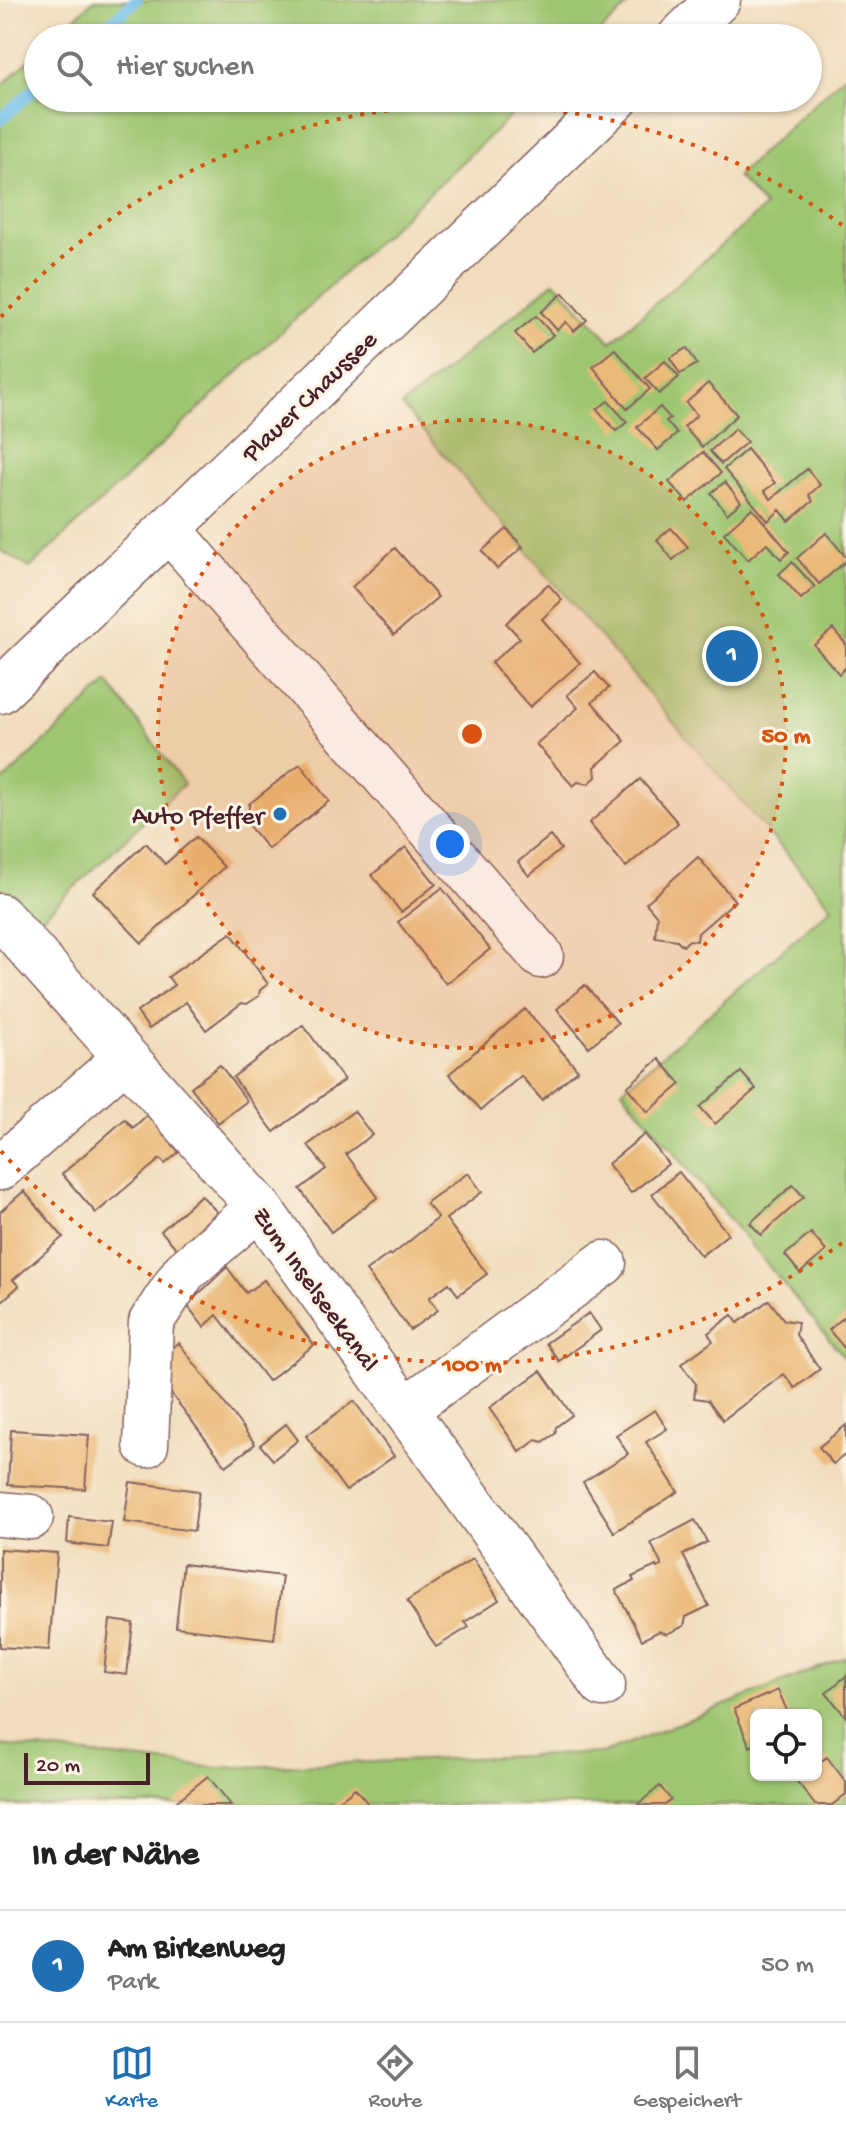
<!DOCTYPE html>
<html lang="de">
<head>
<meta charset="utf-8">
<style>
  :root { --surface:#fff; --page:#f2f2f2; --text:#222; --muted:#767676; --line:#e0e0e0; --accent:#1f6fb2 }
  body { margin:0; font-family:"Gochi Hand",sans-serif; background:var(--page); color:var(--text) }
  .controls { position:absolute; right:24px; bottom:24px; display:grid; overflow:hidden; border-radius:12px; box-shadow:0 2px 6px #0004 }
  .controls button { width:72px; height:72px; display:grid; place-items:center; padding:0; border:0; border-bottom:2px solid var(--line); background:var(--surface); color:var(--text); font:40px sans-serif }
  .scale { position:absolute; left:24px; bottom:20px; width:126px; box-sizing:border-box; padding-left:8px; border:4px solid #4a1f2b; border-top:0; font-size:22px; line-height:28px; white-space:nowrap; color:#4a1f2b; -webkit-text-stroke:6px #fcf5e5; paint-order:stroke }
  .you { position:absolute; left:450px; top:844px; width:28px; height:28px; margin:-20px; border:6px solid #fff; border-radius:50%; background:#1a73e8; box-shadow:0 0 0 12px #1a73e833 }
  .badge { display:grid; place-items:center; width:52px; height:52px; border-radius:50%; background:var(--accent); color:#fff; font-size:26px; font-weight:700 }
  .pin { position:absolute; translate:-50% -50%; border:4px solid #fff; box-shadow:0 2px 8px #0006 }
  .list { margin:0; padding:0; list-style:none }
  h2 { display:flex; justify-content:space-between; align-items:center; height:104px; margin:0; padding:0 32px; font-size:34px }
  h2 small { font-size:26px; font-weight:400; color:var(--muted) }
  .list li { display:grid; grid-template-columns:52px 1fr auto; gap:24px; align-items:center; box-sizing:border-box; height:112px; padding:0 32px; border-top:2px solid var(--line) }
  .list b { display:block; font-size:30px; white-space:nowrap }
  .list p { margin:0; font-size:26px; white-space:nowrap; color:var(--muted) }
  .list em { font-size:26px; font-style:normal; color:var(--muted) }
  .icon { flex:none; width:44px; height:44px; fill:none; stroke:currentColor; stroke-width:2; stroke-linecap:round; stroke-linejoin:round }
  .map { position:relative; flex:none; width:846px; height:1805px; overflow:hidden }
  .search { position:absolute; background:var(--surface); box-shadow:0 2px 6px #0004; left:24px; right:24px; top:24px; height:88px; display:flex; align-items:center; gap:20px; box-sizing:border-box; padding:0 28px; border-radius:44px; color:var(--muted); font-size:30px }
  .sheet { height:216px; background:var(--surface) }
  nav { display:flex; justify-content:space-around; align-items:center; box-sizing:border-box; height:112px; border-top:2px solid var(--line); background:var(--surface); font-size:22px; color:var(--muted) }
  nav a { display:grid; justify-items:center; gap:4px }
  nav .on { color:var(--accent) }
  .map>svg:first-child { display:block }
  .green { fill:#9ec671; stroke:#74724e; stroke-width:2; fill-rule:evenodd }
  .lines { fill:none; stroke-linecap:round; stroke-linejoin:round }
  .stream { stroke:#70bfeb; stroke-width:12 }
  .building { fill:#ebba79 }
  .minor-casing { stroke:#84625e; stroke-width:47 }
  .major-casing { stroke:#84625e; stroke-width:47 }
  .minor { stroke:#fff; stroke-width:44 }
  .major { stroke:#fff; stroke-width:44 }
  .ring { fill:none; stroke:#d8530f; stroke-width:4; stroke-dasharray:4 8 }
  .poi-dot { fill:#1f6fb2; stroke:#fcf5e5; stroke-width:3 }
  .labels { text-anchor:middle; stroke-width:6; stroke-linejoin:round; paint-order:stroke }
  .street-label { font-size:26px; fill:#4a1f2b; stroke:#fcf5e5 }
  .poi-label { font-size:26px; fill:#4a1f2b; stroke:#fcf5e5; text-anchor:end }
  .centre { fill:#d8530f; stroke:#fcf5e5; stroke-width:4 }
  .ring-label { font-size:24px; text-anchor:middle; font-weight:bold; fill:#d8530f; stroke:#fcf5e5; stroke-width:6; stroke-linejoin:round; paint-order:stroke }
</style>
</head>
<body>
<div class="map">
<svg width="846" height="1805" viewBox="0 0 846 1805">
  <rect width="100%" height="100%" fill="#fcf5e5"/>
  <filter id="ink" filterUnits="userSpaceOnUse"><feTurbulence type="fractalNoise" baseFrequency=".0125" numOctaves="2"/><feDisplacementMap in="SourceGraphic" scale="16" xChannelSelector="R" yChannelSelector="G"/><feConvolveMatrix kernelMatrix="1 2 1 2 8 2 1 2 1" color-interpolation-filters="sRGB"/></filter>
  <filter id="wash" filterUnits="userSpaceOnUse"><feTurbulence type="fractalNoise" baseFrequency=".006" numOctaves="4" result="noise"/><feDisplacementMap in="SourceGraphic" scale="32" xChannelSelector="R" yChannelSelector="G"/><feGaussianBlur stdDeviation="1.8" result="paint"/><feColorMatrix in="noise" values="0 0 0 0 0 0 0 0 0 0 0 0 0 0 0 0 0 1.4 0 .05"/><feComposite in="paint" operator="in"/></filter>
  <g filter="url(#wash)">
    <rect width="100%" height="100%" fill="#f1ddbd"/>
    <g class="green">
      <polygon points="94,0 634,0 594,38 53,38"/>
      <polygon points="38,52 38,98 530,98 30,568 0,550 0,87"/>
      <polygon points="846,74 846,1359 622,1090 832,907 402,406 555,281 611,342 765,207 737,176"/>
      <polygon points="108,682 184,784 33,926 0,889 0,784"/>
      <path d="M846,1657V1805H0V1745L219,1768L604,1753ZM756,1715H816V1775H756Z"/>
    </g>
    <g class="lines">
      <g class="stream">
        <polyline points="93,38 136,0"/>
        <polyline points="0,120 38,86"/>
      </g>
    </g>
    <g id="blocks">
      <g class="building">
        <polygon points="563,293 587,320 574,331 566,322 557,330 541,312"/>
        <polygon points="536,316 553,335 532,353 515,333"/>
        <polygon points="687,348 697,364 680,374 670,358"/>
        <polygon points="615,349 650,389 627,409 593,367"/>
        <polygon points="665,361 679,377 659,394 645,378"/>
        <polygon points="708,383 737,415 702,447 684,427 697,415 686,403"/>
        <polygon points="608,401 627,422 616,431 597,409"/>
        <polygon points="660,407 670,418 666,421 677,434 658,450 637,427"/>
        <polygon points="735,429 747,442 721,464 710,451"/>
        <polygon points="747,449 775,483 764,491 771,499 807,469 820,485 809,495 813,501 789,521 780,510 768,521 724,469"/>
        <polygon points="703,452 721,473 687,502 669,482"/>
        <polygon points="725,482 741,502 727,514 711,493"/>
        <polygon points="752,508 789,552 781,559 767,543 748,560 724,533"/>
        <polygon points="671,528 688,547 673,560 657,540"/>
        <polygon points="507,529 523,547 497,569 482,551"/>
        <polygon points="826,533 846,557 846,561 819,584 797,558"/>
        <polygon points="395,548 438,597 394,635 352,587"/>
        <polygon points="792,562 815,587 801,599 779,574"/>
        <polygon points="548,584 562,600 542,619 580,663 530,707 491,663 520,638 506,623"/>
        <polygon points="833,629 846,644 846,667 839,674 814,645"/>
        <polygon points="595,672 609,688 592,702 625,741 595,767 596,777 588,784 578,782 573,786 536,744 578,708 567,695"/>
        <polygon points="300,764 329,801 268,849 248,825 249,804"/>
        <polygon points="640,779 678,823 626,867 589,823"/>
        <polygon points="550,836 561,849 529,876 518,862"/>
        <polygon points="196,837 224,867 142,943 93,892 146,843 165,864"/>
        <polygon points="406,847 436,884 401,912 372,875"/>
        <polygon points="698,857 735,901 698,933 697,941 689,940 683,946 677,940 655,937 657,916 646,903"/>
        <polygon points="442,888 490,949 446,984 398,922"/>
        <polygon points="231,933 268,984 260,990 259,996 247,1004 242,1003 206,1030 186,1002 149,1029 137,1012 174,985 168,977"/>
        <polygon points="585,985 618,1023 589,1047 557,1009"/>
        <polygon points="525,1009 578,1070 542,1100 521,1076 481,1110 449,1074"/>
        <polygon points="303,1025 344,1080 274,1132 233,1077"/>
        <polygon points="659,1059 681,1084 648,1112 627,1087"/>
        <polygon points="220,1065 247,1101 218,1123 191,1087"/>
        <polygon points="741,1072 756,1089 715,1124 700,1107"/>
        <polygon points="354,1111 372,1135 346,1154 378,1197 331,1232 300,1189 326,1169 308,1145"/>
        <polygon points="147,1115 179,1152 165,1164 160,1159 96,1213 62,1174 125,1119 133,1128"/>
        <polygon points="645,1134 668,1164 631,1193 608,1164"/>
        <polygon points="679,1172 728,1234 701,1256 652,1194"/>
        <polygon points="468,1173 482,1192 446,1219 487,1274 458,1295 449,1283 429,1298 438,1310 410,1330 366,1271 389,1254 391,1256 438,1218 426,1203"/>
        <polygon points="793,1185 804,1197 761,1235 750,1223"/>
        <polygon points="24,1191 63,1237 13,1280 19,1286 0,1303 0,1212"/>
        <polygon points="201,1195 217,1212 177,1249 161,1231"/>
        <polygon points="811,1233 826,1251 800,1273 785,1255"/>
        <polygon points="227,1267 246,1293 264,1280 314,1345 268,1381 217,1315 204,1327 187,1305"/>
        <polygon points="769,1300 784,1320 798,1322 796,1335 820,1369 795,1388 784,1374 723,1420 708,1400 694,1398 696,1384 681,1364 713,1341 708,1333 732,1315 738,1323"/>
        <polygon points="589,1313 601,1330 559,1361 546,1343"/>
        <polygon points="846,1315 846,1350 829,1330"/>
        <polygon points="179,1343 255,1444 226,1466 160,1379 167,1352"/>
        <polygon points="541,1371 572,1415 556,1427 555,1434 543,1442 536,1440 520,1452 489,1408"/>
        <polygon points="354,1401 394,1456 346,1491 306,1436"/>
        <polygon points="655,1410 667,1429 646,1442 678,1492 614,1532 583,1482 628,1454 616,1435"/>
        <polygon points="286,1424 298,1440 273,1460 260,1445"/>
        <polygon points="846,1425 846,1454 833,1464 819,1447"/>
        <polygon points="11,1430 89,1435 85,1489 8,1485"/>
        <polygon points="130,1482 199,1491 194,1531 124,1522"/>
        <polygon points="69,1517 112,1522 108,1548 67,1543"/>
        <polygon points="695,1520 707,1542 683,1555 709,1606 686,1617 684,1626 667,1634 659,1631 642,1640 616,1590 634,1581 632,1577 656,1566 657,1568 662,1566 651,1543"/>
        <polygon points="0,1549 57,1553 49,1650 0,1647"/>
        <polygon points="473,1559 499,1600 465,1622 469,1627 436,1647 407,1601"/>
        <polygon points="183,1564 282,1576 274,1639 176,1627"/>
        <polygon points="110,1620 133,1623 127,1675 104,1672"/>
        <polygon points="846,1676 846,1717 826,1693"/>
        <polygon points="778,1690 789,1715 756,1715 756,1744 750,1747 734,1709"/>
        <polygon points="827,1757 846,1782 846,1794 832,1805 815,1805 796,1780 803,1775 816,1775 816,1765"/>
        <polygon points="208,1776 231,1805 172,1805"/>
        <polygon points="660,1786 671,1800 665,1805 637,1805"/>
        <polygon points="355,1788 369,1805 334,1805"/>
      </g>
    </g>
  </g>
  <g filter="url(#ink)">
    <use href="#blocks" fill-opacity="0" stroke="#84625e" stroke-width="2"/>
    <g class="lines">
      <defs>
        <g id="minor">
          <polyline points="169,529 541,956"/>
          <polyline points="0,916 259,1207 603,1685"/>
          <polyline points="0,1168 125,1058"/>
          <polyline points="406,1409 604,1263"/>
          <polyline points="146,1445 151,1322 184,1272 259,1207"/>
          <polyline points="0,1514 31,1517"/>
        </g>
        <g id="major">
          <polyline points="679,38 718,0"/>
          <polyline points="0,691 617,98"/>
        </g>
      </defs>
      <use href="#minor" class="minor-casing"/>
      <use href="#major" class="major-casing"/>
      <use href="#minor" class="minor"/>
      <use href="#major" class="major"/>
    </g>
  </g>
  <circle cx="472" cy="734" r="314" fill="#d8530f" fill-opacity=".12"/>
  <g class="ring">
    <circle cx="472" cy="734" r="314"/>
    <path d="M842 1243A629 629 0 0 1 1 1151M1 317A629 629 0 0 1 842 225"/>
  </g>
  <circle class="poi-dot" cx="280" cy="814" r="8"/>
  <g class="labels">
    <g class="street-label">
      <text transform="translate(308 395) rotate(-44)" y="9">Plauer Chaussee</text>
      <text transform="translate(317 1288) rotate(54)" y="9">Zum Inselseekanal</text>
    </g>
    <g class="poi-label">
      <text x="264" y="823">Auto Pfeffer</text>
    </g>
  </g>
  <circle cx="472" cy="734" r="12" class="centre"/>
  <g class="ring-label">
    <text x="786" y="742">50 m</text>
    <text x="472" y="1371">100 m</text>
  </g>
</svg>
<div class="controls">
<button><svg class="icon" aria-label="locate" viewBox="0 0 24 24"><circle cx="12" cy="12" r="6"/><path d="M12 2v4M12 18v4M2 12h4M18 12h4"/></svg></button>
</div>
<div class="scale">20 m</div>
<div class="you"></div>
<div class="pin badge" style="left:732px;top:656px">1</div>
<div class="search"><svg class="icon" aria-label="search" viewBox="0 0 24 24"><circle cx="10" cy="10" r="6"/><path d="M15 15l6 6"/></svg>Hier suchen</div>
</div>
<section class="sheet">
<h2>In der Nähe<small></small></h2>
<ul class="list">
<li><span class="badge">1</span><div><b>Am Birkenweg</b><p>Park</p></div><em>50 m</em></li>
</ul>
</section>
<nav>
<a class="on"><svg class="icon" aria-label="map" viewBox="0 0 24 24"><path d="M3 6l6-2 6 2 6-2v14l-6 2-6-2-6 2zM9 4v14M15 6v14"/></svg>Karte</a>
<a><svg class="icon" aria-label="directions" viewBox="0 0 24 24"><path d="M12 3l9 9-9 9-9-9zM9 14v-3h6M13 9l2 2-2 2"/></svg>Route</a>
<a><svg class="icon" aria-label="saved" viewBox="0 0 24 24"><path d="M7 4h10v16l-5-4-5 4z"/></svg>Gespeichert</a>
</nav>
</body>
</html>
